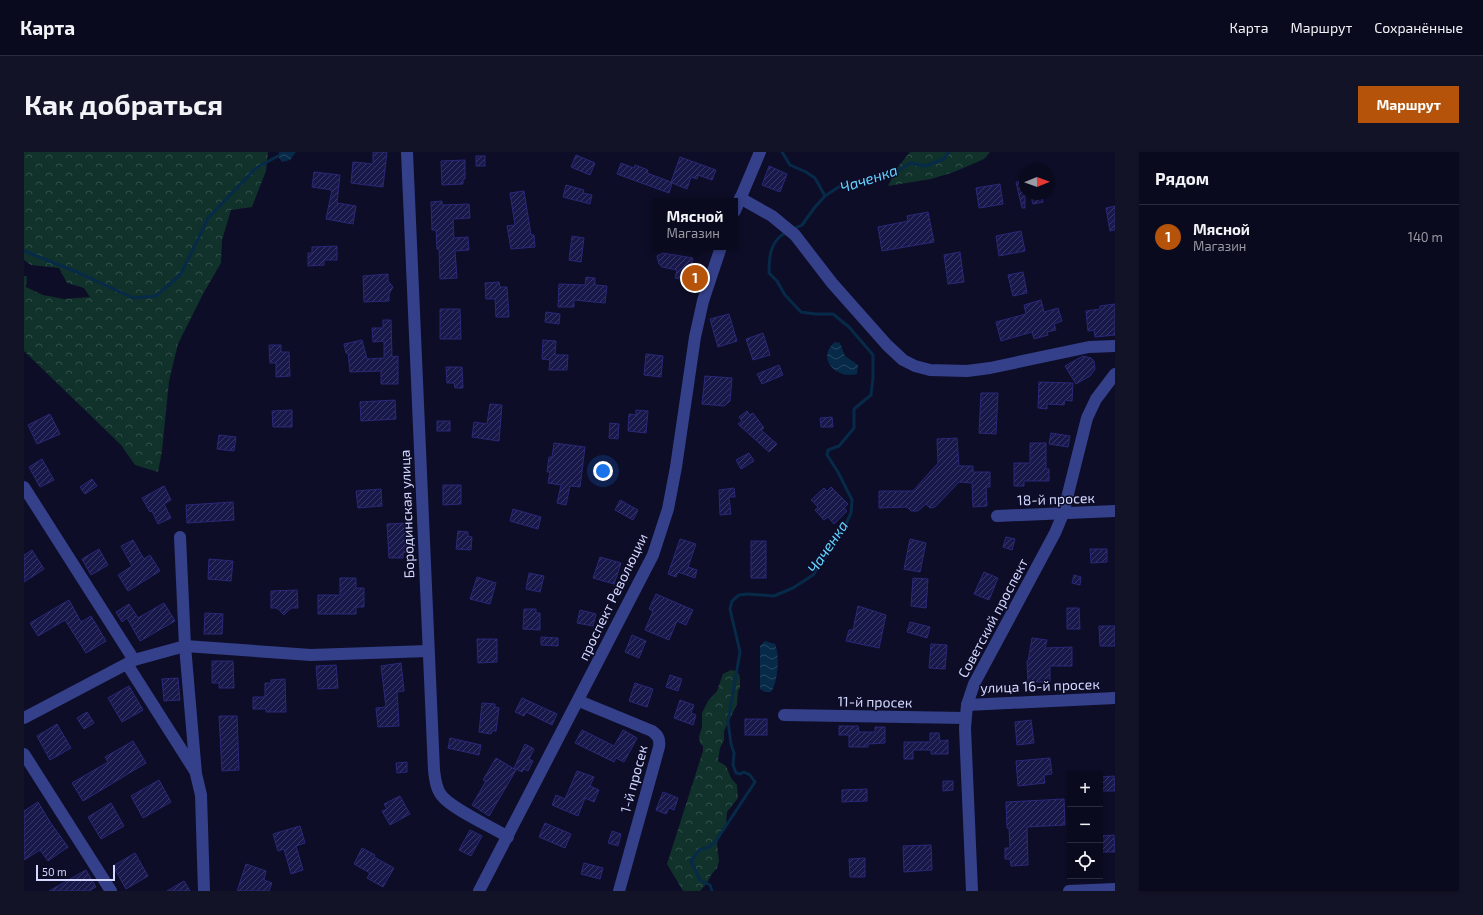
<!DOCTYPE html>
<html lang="ru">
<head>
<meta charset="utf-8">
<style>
  :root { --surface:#0a0a1e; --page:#131327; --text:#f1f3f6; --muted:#999aa4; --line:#2a2b3c; --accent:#b45309 }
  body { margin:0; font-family:"Exo 2",sans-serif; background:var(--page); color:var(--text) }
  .controls { position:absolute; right:12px; bottom:12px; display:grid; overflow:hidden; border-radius:0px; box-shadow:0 1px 3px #0004 }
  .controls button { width:36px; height:36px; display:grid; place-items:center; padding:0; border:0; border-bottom:1px solid var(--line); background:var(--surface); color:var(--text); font:20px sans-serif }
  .compass { position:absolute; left:995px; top:12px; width:36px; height:36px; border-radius:50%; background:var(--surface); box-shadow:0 1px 3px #0004; rotate:89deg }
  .scale { position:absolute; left:12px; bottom:10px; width:79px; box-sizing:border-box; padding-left:4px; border:2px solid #d4d7ff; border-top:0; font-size:11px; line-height:14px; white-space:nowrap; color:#d4d7ff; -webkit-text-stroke:3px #0d0d28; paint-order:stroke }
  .you { position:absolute; left:579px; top:319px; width:14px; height:14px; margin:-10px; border:3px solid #fff; border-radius:50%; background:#1a73e8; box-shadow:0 0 0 6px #1a73e833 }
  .badge { display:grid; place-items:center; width:26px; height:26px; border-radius:50%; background:var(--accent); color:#fff; font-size:13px; font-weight:700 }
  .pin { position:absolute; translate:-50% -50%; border:2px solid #fff; box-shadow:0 1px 4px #0006 }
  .popup { position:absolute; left:628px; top:46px; width:86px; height:52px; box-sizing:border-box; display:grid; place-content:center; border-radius:0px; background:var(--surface); filter:drop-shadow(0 1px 3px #0005); font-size:13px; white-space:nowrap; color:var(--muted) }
  .popup b { font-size:15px; color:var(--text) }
  .popup::after { content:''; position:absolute; left:50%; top:100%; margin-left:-8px; border:8px solid transparent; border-top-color:var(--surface) }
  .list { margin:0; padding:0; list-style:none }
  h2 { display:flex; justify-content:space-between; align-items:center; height:52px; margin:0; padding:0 16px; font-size:17px }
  h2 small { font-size:13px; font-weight:400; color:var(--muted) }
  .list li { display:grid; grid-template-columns:26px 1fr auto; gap:12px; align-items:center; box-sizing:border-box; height:64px; padding:0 16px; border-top:1px solid var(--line) }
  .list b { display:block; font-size:15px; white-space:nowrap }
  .list p { margin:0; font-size:13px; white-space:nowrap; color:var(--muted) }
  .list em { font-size:13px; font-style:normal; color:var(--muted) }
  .icon { flex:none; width:22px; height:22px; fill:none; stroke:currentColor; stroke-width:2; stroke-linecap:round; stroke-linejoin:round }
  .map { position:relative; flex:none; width:1091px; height:739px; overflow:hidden; border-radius:0px }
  header { display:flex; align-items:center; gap:24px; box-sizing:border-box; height:56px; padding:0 20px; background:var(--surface); border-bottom:1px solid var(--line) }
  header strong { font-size:19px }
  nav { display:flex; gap:22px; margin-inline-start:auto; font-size:14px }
  .intro { display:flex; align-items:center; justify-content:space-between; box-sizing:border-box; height:96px; padding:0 24px }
  h1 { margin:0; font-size:28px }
  .button { padding:10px 18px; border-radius:0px; background:var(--accent); color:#fff; font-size:14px; font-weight:700 }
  main { display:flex; gap:24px; padding:0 24px }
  aside { flex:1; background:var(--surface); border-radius:0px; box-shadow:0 1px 3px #0004 }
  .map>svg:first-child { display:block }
  .forest { fill:url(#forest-crowns) }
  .water { fill:url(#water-waves) }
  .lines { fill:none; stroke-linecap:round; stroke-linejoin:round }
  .stream { stroke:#062a48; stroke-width:3 }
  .building { fill:url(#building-hatch); stroke:#2a2878 }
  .minor { stroke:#35408a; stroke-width:12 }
  .labels { text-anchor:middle; stroke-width:3; stroke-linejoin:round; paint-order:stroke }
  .street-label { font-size:14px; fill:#d4d7ff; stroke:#0d0d28 }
  .water-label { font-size:15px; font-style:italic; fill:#62d2ff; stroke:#0d0d28 }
</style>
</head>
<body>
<header>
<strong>Карта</strong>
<nav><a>Карта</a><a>Маршрут</a><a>Сохранённые</a></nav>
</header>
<div class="intro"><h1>Как добраться</h1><a class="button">Маршрут</a></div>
<main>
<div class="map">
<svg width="1091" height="739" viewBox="0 0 1091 739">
  <defs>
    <pattern id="forest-crowns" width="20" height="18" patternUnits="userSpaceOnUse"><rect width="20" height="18" fill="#10322b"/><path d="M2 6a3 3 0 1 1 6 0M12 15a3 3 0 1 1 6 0" fill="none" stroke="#324f4b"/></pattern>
    <pattern id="water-waves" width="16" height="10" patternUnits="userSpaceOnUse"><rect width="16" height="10" fill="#062a48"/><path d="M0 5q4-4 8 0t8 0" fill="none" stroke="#294863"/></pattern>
    <pattern id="building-hatch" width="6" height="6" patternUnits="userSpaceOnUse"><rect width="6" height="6" fill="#19184a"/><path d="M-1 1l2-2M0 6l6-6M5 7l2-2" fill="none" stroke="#3a3965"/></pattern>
  </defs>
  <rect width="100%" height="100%" fill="#0d0d28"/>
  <g class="forest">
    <polygon points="0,0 244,0 242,19 228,55 207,58 198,88 197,111 179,142 154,192 145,229 138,299 134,320 111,313 97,293 0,199 0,124 3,124 2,135 19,143 40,147 66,145 60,136 43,131 35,116 7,113 0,108"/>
    <polygon points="886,0 966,0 960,7 930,20 907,27 864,34 873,16"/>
    <polygon points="707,518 712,519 715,522 716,526 716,536 714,539 713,552 700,579 700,588 696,596 694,609 702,614 707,626 713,633 714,646 703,660 702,673 694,688 693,692 695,709 693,716 687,723 683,731 676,739 659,739 643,712 679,599 679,594 676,591 675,585 678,575 678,561 684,549 693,539 699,522"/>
  </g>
  <g class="water">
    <polygon points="255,0 272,0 266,8 258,10 254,4"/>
    <path d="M811,190L816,191L821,204L834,213L833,222C813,228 791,206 811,190Z"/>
    <path d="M741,489L751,492C756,503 754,530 747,540H741L736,537V494Z"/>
  </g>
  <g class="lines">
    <g class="stream">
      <polyline points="758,0 766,13 782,20 791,26 801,44"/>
      <polyline points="769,77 778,73 791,55 801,44 819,32 869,22 886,11 901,14 920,7 925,0"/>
      <polyline points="0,99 53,120 109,146 132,144 157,122 184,66 232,16 254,4"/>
      <path d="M688,739L686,733L676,728L667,709L675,698L685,695L692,689L731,630L726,623L720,620L716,622L712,621L709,613L710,601L707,592L704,569L716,500L706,457L708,449L715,443L724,442L750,444L769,436L789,423L819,378L827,361L828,348L814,320L803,303L804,298L815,294L830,276V257L847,243L849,226V203L825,175L809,162H791L777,160L761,143L753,129L745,121C745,105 746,88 763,80"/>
    </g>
  </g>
  <g class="building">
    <polygon points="349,0 363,0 359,35 327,31 329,10 349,12"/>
    <polygon points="552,3 571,11 566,23 547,15"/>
    <rect x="452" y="4" width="9" height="10"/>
    <polygon points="656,5 692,18 688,28 674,23 673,27 667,25 663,37 648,31 645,41 593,22 597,11 610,16 611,13 624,18 623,21 647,30"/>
    <polygon points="441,8 441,27 439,27 439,32 418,33 417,9"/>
    <polygon points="745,14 763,22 756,40 738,33"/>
    <polygon points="290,20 316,23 313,51 332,54 329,72 302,67 308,38 288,35"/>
    <polygon points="1001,28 1001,56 998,56 992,30"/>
    <polygon points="976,32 979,52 955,56 952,36"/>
    <polygon points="542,33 560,38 559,41 568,43 566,52 539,45"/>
    <polygon points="500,39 507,83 510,83 511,95 487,97 483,74 491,73 486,41"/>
    <polygon points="1006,42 1017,42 1019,50 1009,52"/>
    <polygon points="418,49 418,53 445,52 446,66 429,67 430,86 444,85 445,98 431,99 433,126 416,127 415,97 413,97 412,78 408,78 407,50"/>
    <polygon points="1091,54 1091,78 1086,79 1082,56"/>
    <polygon points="904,60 910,90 858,99 854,75 884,69 883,64"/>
    <polygon points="997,79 1001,99 975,104 972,84"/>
    <polygon points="548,84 560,86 557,110 545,108"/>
    <polygon points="313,94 313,108 300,108 300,113 284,114 284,101 288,101 288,95"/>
    <polygon points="936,100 940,130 924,132 920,103"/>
    <polygon points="639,101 669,106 667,115 677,117 673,136 665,135 666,129 651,126 653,118 638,115 635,112 633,104"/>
    <polygon points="999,120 1003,141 989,144 984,123"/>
    <polygon points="364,122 364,129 369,135 365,142 365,149 340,150 339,124"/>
    <polygon points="562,125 571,126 571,133 583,134 581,151 550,148 550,155 534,155 535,132 561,133"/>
    <polygon points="475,130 476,135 483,135 485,165 472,165 471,147 462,147 461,131"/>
    <polygon points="1017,148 1020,160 1034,156 1038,169 1030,172 1032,178 1023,180 1024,183 1010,187 1008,180 977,189 972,170 1002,162 1000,153"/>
    <polygon points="1091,152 1091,183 1071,185 1070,178 1064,179 1062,159 1076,157 1076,154"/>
    <polygon points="416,157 436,157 437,187 416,187"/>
    <polygon points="522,160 536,162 535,172 521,170"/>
    <polygon points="705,162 713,189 694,195 686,167"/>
    <polygon points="359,168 367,168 368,205 374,204 374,232 357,232 357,219 326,220 324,201 322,201 320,192 338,188 343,207 360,206 360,189 349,190 348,176 359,176"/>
    <polygon points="739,181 746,203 729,208 722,187"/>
    <polygon points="519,188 532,189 531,203 544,203 543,218 525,218 526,208 518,207"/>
    <polygon points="245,193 257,193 257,200 265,200 266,224 252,225 252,211 246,211"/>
    <polygon points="622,202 639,204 637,225 620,223"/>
    <polygon points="1059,204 1067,206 1070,209 1071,217 1066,224 1052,232 1041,214"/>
    <polygon points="755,213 759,223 738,232 733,222"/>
    <polygon points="422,215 438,215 439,236 431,236 430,231 423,231"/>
    <polygon points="681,224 708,226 706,249 700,254 678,252"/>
    <polygon points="1015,230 1049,231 1048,249 1041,248 1040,253 1023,252 1023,257 1014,256"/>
    <polygon points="957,241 974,241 972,282 955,281"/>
    <polygon points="371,248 372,267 337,269 336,250"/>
    <polygon points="466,252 478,253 475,289 448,285 450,270 463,272"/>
    <polygon points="268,258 268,275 249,275 248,259"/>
    <polygon points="612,258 624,259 622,281 604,279 605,262 612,263"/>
    <polygon points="723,259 726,263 729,261 740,276 737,278 753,292 745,300 714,272 718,269 715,265"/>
    <polygon points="26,262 36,282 13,292 4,273"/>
    <polygon points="808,265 809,275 797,275 796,266"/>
    <rect x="413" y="269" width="13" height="10"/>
    <polygon points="586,271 595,272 594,287 585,286"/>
    <polygon points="1027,281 1046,284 1044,295 1025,292"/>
    <polygon points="195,283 212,285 210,299 193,297"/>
    <polygon points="933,286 935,314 949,314 949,320 966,320 966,335 962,335 963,354 949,355 948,331 935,330 911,355 906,356 902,352 894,359 887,359 883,355 855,356 855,339 889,339 914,311 913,287"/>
    <polygon points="530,291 561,295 556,335 546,334 542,353 533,351 537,333 524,331 526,320 523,320 525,305 528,305"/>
    <polygon points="1006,291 1022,291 1022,317 1025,317 1025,329 1000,329 1000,334 990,334 990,311 1006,311"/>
    <polygon points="725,301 730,309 717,317 712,308"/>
    <polygon points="18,307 30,328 16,335 5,315"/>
    <polygon points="68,327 73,334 61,342 56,335"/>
    <polygon points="419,333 437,333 437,352 419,353"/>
    <polygon points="140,334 147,348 140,352 147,366 134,372 128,359 126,360 118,346"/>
    <polygon points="807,335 824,352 820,356 823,359 810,372 804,365 800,368 791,358 794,355 787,348 800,336 803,339"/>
    <polygon points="710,336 711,345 705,345 707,362 696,363 695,338"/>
    <polygon points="357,337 358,354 334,356 332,339"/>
    <polygon points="596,348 614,358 609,368 591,358"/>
    <polygon points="209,350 210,368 163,371 162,353"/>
    <polygon points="489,357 517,365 514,377 486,369"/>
    <polygon points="382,371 383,400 379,401 379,406 365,406 363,372"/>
    <polygon points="434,379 444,380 444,384 448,385 447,398 432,397"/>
    <polygon points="982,385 991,387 988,398 979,395"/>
    <polygon points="656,387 672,392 664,415 673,418 671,426 654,420 652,425 644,422"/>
    <polygon points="886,387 902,391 896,420 880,417"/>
    <polygon points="109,388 120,407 126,403 136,419 104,439 94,423 108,414 97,394"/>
    <rect x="727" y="389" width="15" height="37"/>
    <polygon points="75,397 84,413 67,423 58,407"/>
    <polygon points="1066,397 1083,397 1083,410 1067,411"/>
    <polygon points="8,398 20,417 0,430 0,403"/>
    <polygon points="576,405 597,411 590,432 569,426"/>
    <polygon points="185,407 209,409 207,429 184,427"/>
    <polygon points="960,420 974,426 965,448 950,442"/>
    <polygon points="505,421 520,424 516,440 502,437"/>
    <polygon points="1050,423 1057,425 1056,433 1048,431"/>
    <polygon points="453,425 472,431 466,452 446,447"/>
    <polygon points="316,426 332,426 332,436 340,436 340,455 332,455 332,462 294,462 294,443 316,443"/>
    <polygon points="889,426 904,427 902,456 887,454"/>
    <polygon points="273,438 274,456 267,456 260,463 253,456 247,456 247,439"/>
    <polygon points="632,442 669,458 662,473 653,469 645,488 621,478 629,459 625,457"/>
    <polygon points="45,448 57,470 67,464 82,489 62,501 41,468 14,484 6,471"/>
    <polygon points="140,451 151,469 116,489 103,466 98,470 92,460 105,452 114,466"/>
    <polygon points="834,454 862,463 855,496 822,489 825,478 829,478"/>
    <polygon points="1043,456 1055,456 1056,477 1043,477"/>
    <polygon points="500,457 512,457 512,461 516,461 516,478 499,477"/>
    <polygon points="556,458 572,462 569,474 553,471"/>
    <polygon points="181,461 199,462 198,482 180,482"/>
    <polygon points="886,470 906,475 903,486 883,480"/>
    <polygon points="1075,474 1091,474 1091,494 1076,494"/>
    <polygon points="608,483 622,489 615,506 601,500"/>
    <polygon points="517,485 534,486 534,494 517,493"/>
    <polygon points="1008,486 1023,488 1021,496 1048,495 1048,514 1026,514 1026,530 1004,530 1003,509 1004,509"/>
    <polygon points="453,487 473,487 473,510 454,511"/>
    <polygon points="907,492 923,493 921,517 905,516"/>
    <polygon points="188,509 209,509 210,536 195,536 195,531 188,531"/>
    <polygon points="377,511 380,539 373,540 375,574 354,575 352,556 362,555 357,514"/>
    <polygon points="312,513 314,536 294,537 292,514"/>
    <polygon points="646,523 658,527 654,539 642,535"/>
    <polygon points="154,526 156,548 140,549 138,527"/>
    <polygon points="261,527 262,560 242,560 242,557 229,557 229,545 241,545 241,531 247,531 247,528"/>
    <polygon points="611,531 629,537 623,555 605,549"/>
    <polygon points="105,534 119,558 98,570 84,546"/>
    <polygon points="498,546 533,562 528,573 502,560 500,564 491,560"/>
    <polygon points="656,548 670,553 667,561 672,563 669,573 650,566"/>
    <polygon points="458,551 471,552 471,555 475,556 472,579 468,579 467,582 455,580"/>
    <polygon points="63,560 70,571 60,577 53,566"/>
    <polygon points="195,564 213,564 215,618 198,619"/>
    <rect x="721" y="567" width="22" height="16"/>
    <polygon points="1007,568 1010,591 993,593 991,570"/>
    <polygon points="33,572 47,596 26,608 13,584"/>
    <polygon points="815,574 834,574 835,580 851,580 851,575 861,575 861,591 844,592 844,595 825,595 825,583 815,583"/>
    <polygon points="558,578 590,594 599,578 613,586 600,610 592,606 590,610 551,591"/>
    <polygon points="906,581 915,581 916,589 924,588 924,602 907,602 907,598 889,598 889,607 880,607 880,590 906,590"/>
    <polygon points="426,586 457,593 455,603 424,596"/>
    <polygon points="109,589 122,611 59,649 48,631 84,610 81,605"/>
    <polygon points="501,592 510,597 505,607 509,609 504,619 500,617 498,620 490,616"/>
    <polygon points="472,606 492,618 465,664 448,653 462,629 459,628"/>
    <polygon points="1026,606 1028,622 1020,623 1021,631 994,634 992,609"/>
    <polygon points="383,610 383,620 373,621 372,611"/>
    <polygon points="553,619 570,625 566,634 575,638 570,650 561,646 554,664 528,653 532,643 541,647"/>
    <polygon points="1090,624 1091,639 1077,639 1077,625"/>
    <polygon points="135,628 147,650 119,666 107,644"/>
    <polygon points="919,629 929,629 929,638 919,639"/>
    <polygon points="843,637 843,649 818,650 818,638"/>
    <polygon points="639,640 654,646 650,658 645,656 642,662 632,658"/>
    <polygon points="376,644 386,662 366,673 358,659 363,657 360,652"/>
    <polygon points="1040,647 1041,673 1003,675 1004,713 987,714 986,707 981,707 981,696 986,696 985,676 983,676 982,650"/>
    <polygon points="14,650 26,670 44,695 24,709 16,698 0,708 0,659"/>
    <polygon points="87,651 100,674 77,687 64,665"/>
    <polygon points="521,671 547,682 541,696 515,685"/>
    <polygon points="276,674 281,691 272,694 279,718 267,722 260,697 254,699 249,682"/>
    <polygon points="446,678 458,684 447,704 435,698"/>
    <polygon points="588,679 597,682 594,694 584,691"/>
    <polygon points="1090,683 1091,700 1078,700 1078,684"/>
    <polygon points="907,693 908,718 880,720 879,694"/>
    <polygon points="338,696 351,703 350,705 370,716 359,735 343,726 346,721 330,712"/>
    <polygon points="111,701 124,724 102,737 89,714"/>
    <polygon points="841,706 841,725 826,725 825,707"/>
    <polygon points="560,711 579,716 576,727 557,722"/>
    <polygon points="222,712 242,719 240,728 248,731 245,739 213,739"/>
    <polygon points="62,718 72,735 65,739 25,739"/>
    <polygon points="160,729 166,739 143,739"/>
  </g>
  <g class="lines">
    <g class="minor">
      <path d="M383,0L410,618C411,627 412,637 418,644C428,657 468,675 484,685"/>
      <polyline points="716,46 748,64 771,83 808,131 863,193 879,208 891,214 906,218 943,219 966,216 1065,195 1091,194"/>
      <polyline points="711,59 736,0"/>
      <polyline points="0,335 110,508"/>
      <polyline points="973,364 1091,359"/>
      <polyline points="156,385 161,494 172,622 177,643 180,739"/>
      <polyline points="103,512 171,619"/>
      <path d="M555,549L628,579C635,584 636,588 635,595L595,739"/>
      <polyline points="943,553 1091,546"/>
      <polyline points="760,563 941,566"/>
      <polyline points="0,566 110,508 161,494 287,503 404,499"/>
      <polyline points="0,602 87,739"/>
      <polyline points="455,739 629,403 644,357 652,315 671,185 679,149 697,95"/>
      <polyline points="948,739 941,576 943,553 950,532 1031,381 1039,362 1063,266 1072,247 1091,222"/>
      <polyline points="1045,739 1091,737"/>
    </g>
  </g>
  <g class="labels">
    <g class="street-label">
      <text transform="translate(1032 347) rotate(-2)" y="5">18-й просек</text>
      <text transform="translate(383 362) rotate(-92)" y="5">Бородинская улица</text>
      <text transform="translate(589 445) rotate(-64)" y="5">проспект Революции</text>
      <text transform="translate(969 466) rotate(-62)" y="5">Советский проспект</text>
      <text transform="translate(1016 534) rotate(-2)" y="5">улица 16-й просек</text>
      <text transform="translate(851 550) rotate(1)" y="5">11-й просек</text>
      <text transform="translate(610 627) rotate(-75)" y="5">1-й просек</text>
    </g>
    <g class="water-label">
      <text transform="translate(845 27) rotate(-18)" y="5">Чаченка</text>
      <text transform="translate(804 395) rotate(-56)" y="5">Чаченка</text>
    </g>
  </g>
</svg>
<div class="controls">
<button>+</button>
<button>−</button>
<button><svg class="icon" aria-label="locate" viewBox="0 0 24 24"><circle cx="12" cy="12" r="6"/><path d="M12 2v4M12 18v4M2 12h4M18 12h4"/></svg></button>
</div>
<svg class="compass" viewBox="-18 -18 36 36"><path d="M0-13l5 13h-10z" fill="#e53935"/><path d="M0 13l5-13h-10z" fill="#999aa4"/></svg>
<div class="scale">50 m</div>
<div class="you"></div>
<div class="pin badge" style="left:671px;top:126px">1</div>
<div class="popup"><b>Мясной</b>Магазин</div>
</div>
<aside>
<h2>Рядом<small></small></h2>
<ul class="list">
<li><span class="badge">1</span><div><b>Мясной</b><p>Магазин</p></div><em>140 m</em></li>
</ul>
</aside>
</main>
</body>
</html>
